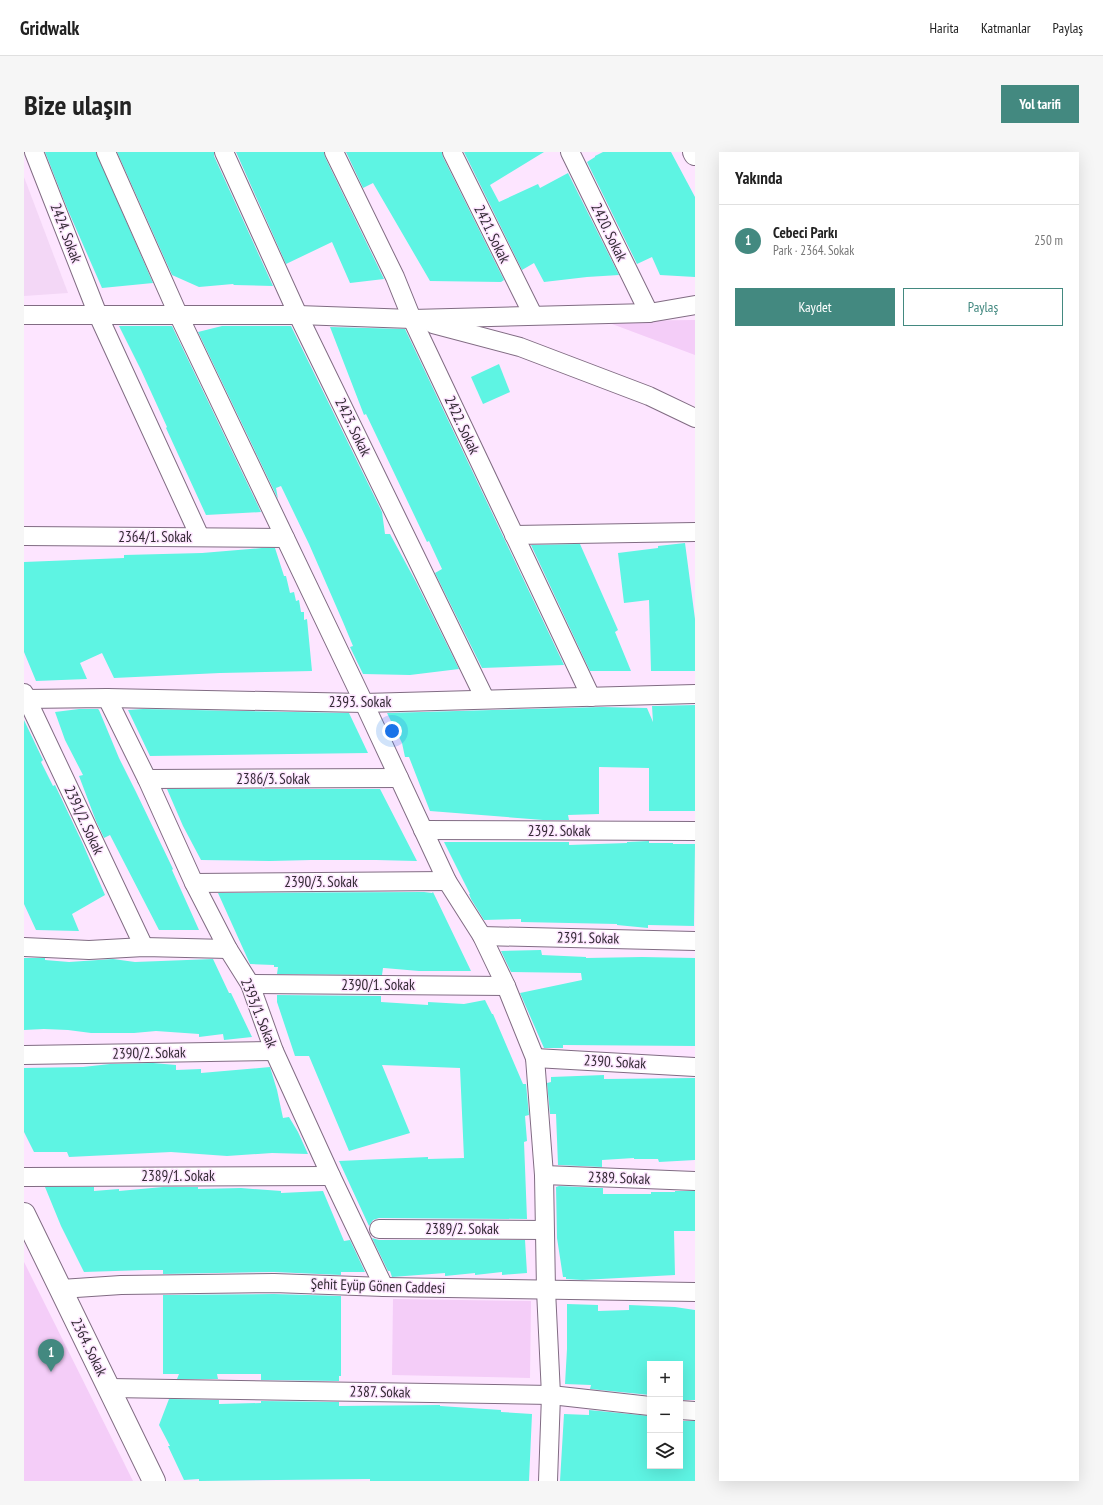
<!DOCTYPE html>
<html lang="tr">
<head>
<meta charset="utf-8">
<style>
  :root { --surface:#fff; --page:#f6f6f6; --text:#222; --muted:#767676; --line:#e0e0e0; --accent:#438980 }
  body { margin:0; font-family:"PT Sans Narrow",sans-serif; background:var(--page); color:var(--text) }
  .controls { position:absolute; right:12px; bottom:12px; display:grid; overflow:hidden; border-radius:0px; box-shadow:0 4px 16px #0002 }
  .controls button { width:36px; height:36px; display:grid; place-items:center; padding:0; border:0; border-bottom:1px solid var(--line); background:var(--surface); color:var(--text); font:20px sans-serif }
  .you { position:absolute; left:368px; top:579px; width:14px; height:14px; margin:-10px; border:3px solid #fff; border-radius:50%; background:#1a73e8; box-shadow:0 0 0 6px #1a73e833 }
  .badge { display:grid; place-items:center; width:26px; height:26px; border-radius:50%; background:var(--accent); color:#fff; font-size:13px; font-weight:700 }
  .pin { position:absolute; translate:-50% -33px; filter:drop-shadow(0 1px 2px #0008) }
  .pin::after { content:''; position:absolute; top:21px; width:14px; height:12px; background:inherit; clip-path:polygon(0 0,100% 0,50% 100%) }
  .list { margin:0; padding:0; list-style:none }
  h2 { display:flex; justify-content:space-between; align-items:center; height:52px; margin:0; padding:0 16px; font-size:17px }
  h2 small { font-size:13px; font-weight:400; color:var(--muted) }
  .list li { display:grid; grid-template-columns:26px 1fr auto; gap:12px; align-items:center; box-sizing:border-box; height:72px; padding:0 16px; border-top:1px solid var(--line) }
  .list b { display:block; font-size:15px; white-space:nowrap }
  .list p { margin:0; font-size:13px; white-space:nowrap; color:var(--muted) }
  .list em { font-size:13px; font-style:normal; color:var(--muted) }
  .actions { display:flex; gap:8px; padding:12px 16px }
  .actions a { flex:1; padding:9px 0; border:1px solid var(--accent); border-radius:0px; text-align:center; font-size:14px; color:var(--accent) }
  .actions .main { background:var(--accent); color:#fff }
  .icon { flex:none; width:22px; height:22px; fill:none; stroke:currentColor; stroke-width:2; stroke-linecap:round; stroke-linejoin:round }
  .map { position:relative; flex:none; width:671px; height:1329px; overflow:hidden; border-radius:0px }
  header { display:flex; align-items:center; gap:24px; box-sizing:border-box; height:56px; padding:0 20px; background:var(--surface); border-bottom:1px solid var(--line) }
  header strong { font-size:19px }
  nav { display:flex; gap:22px; margin-inline-start:auto; font-size:14px }
  .intro { display:flex; align-items:center; justify-content:space-between; box-sizing:border-box; height:96px; padding:0 24px }
  h1 { margin:0; font-size:28px }
  .button { padding:10px 18px; border-radius:0px; background:var(--accent); color:#fff; font-size:14px; font-weight:700 }
  main { display:flex; gap:24px; padding:0 24px }
  aside { flex:1; background:var(--surface); border-radius:0px; box-shadow:0 4px 16px #0002 }
  .map>svg:first-child { display:block }
  .built { fill:#f3d7f6 }
  .green { fill:#f4cdf8 }
  .building { fill:#5ef4e3 }
  .lines { fill:none; stroke-linecap:round; stroke-linejoin:round }
  .street-casing { stroke:#816c83; stroke-width:20 }
  .secondary-casing { stroke:#816c83; stroke-width:24 }
  .street { stroke:#fff; stroke-width:18 }
  .secondary { stroke:#fff; stroke-width:22 }
  .labels { text-anchor:middle; stroke-width:3; stroke-linejoin:round; paint-order:stroke }
  .street-label { font-size:15px; fill:#332a34; stroke:#fde5ff }
</style>
</head>
<body>
<header>
<strong>Gridwalk</strong>
<nav><a>Harita</a><a>Katmanlar</a><a>Paylaş</a></nav>
</header>
<div class="intro"><h1>Bize ulaşın</h1><a class="button">Yol tarifi</a></div>
<main>
<div class="map">
<svg width="671" height="1329" viewBox="0 0 671 1329">
  <rect width="100%" height="100%" fill="#fde5ff"/>
  <polygon class="built" points="0,25 44,141 0,144"/>
  <g class="green">
    <polygon points="671,168 671,203 580,169"/>
    <polygon points="0,1110 109,1329 0,1329"/>
    <polygon points="369,1147 507,1149 506,1226 368,1223"/>
  </g>
  <g class="building">
    <polygon points="21,0 72,0 129,131 78,136 43,56"/>
    <polygon points="93,0 190,0 190,4 249,134 210,133 209,132 175,135 148,123"/>
    <polygon points="212,0 300,0 301,5 360,127 326,131 308,90 262,112"/>
    <polygon points="322,0 418,0 419,5 480,128 477,130 406,129 349,31 339,36"/>
    <polygon points="440,0 520,0 466,33 475,50 514,32 516,36 544,21 595,123 563,125 520,130 510,111 498,118"/>
    <polygon points="579,0 647,0 671,45 671,125 636,123 628,105 613,112 563,10 571,5 571,4"/>
    <polygon points="95,174 148,174 237,360 182,363 142,276 143,275 117,218"/>
    <polygon points="198,174 267,174 358,360 361,382 366,382 392,430 435,517 386,523 339,522 326,495 329,494 319,470 285,392 257,334 252,336 254,347 174,180"/>
    <polygon points="306,175 381,177 540,513 458,516 411,421 418,417 405,389 403,390 342,262 340,263"/>
    <polygon points="475,212 486,240 459,252 447,225"/>
    <polygon points="661,391 671,467 671,519 627,519 625,448 600,451 594,401 634,396 634,394"/>
    <polygon points="556,392 594,478 591,480 607,519 566,519 507,393"/>
    <polygon points="238,396 251,396 260,424 262,424 266,441 270,440 272,449 275,448 277,460 280,460 280,468 283,467 288,519 196,521 90,526 78,501 56,511 63,527 12,529 0,500 0,410 100,406 100,403 178,401"/>
    <polygon points="671,553 671,659 625,659 625,616 575,615 575,662 544,663 545,668 519,668 406,659 385,605 381,605 378,591 363,561 578,555 623,556 629,570 628,554"/>
    <polygon points="55,557 74,557 75,558 95,606 112,640 149,717 148,718 175,778 135,778 86,683 80,686 72,669 55,624 59,623 41,588 31,560"/>
    <polygon points="119,557 325,561 344,601 126,604 104,558"/>
    <polygon points="0,568 19,608 17,610 29,634 31,633 58,690 81,743 48,762 55,779 12,778 0,752"/>
    <polygon points="143,637 356,637 393,709 352,708 287,708 246,709 177,708 159,674"/>
    <polygon points="625,689 625,691 649,691 649,692 671,692 670,774 624,773 624,776 593,773 593,772 497,770 497,767 460,768 447,747 445,742 446,742 420,690 545,690 545,693 603,691 603,690"/>
    <polygon points="400,740 408,741 409,740 447,819 395,819 360,816 359,816 358,823 253,822 254,815 250,815 250,813 226,812 194,741"/>
    <polygon points="517,798 518,803 562,805 562,806 618,805 671,806 671,894 539,893 539,896 520,896 496,841 558,828 557,821 487,820 477,799"/>
    <polygon points="0,806 21,806 21,808 45,810 89,807 111,810 189,807 205,841 207,841 228,885 200,888 199,882 175,885 175,882 132,879 110,881 67,881 44,878 20,877 0,878"/>
    <polygon points="253,843 357,844 357,850 404,853 404,850 440,852 461,848 468,862 469,862 499,932 502,932 505,963 501,964 503,989 500,990 503,1067 355,1066 349,1068 345,1074 315,1009 404,1005 404,1007 440,1006 436,916 358,913 386,981 325,999 285,904 271,904 253,850"/>
    <polygon points="129,911 152,913 152,918 177,917 177,921 246,915 253,938 259,966 265,965 274,980 284,1002 248,1001 203,1004 147,1000 45,1005 43,1000 10,1000 0,980 0,916 59,915 86,912"/>
    <polygon points="580,923 580,927 671,926 671,1008 635,1010 634,1007 610,1007 610,1006 578,1008 578,1015 534,1013 532,962 526,962 523,931 527,930 527,925"/>
    <polygon points="535,1034 579,1036 579,1042 627,1042 627,1040 651,1040 651,1039 671,1039 671,1079 650,1079 651,1123 558,1128 542,1127 542,1125 539,1125 533,1086 532,1035"/>
    <polygon points="21,1035 70,1035 70,1039 95,1037 95,1039 139,1035 174,1035 174,1037 217,1036 257,1039 257,1041 299,1039 320,1089 326,1088 341,1120 317,1120 317,1123 250,1120 139,1122 139,1118 122,1118 60,1120 37,1074"/>
    <polygon points="348,1086 355,1088 501,1088 503,1121 478,1123 478,1120 451,1123 451,1121 421,1124 421,1121 368,1125 366,1119 364,1119"/>
    <polygon points="250,1142 317,1144 317,1224 315,1224 315,1229 237,1228 237,1222 193,1222 194,1227 153,1227 155,1222 139,1222 139,1143"/>
    <polygon points="543,1152 574,1153 574,1159 605,1158 605,1153 651,1155 671,1158 671,1248 656,1248 656,1212 626,1212 626,1243 566,1237 567,1233 541,1232 543,1197"/>
    <polygon points="145,1247 195,1248 195,1252 237,1251 237,1249 315,1250 315,1254 416,1253 416,1254 477,1258 477,1260 508,1262 505,1329 346,1329 346,1327 175,1329 175,1327 160,1328 144,1294 146,1294 135,1273"/>
    <polygon points="565,1258 626,1264 626,1314 656,1314 656,1269 671,1269 671,1329 536,1329 540,1262 565,1263"/>
  </g>
  <g class="lines">
    <defs>
      <g id="street">
        <polyline points="10,0 74,163 176,385"/>
        <polyline points="82,0 154,162 340,551 423,729 458,784 482,834 511,906 520,1023 522,1138 527,1243 524,1329"/>
        <polyline points="200,0 274,163 461,547"/>
        <polyline points="310,0 371,125 388,167 567,545"/>
        <polyline points="428,0 509,163"/>
        <polyline points="546,0 625,161"/>
        <polyline points="0,163 274,163 388,167 625,161 671,153"/>
        <polyline points="409,172 496,195 625,244 671,266"/>
        <polyline points="490,383 671,380"/>
        <polyline points="0,384 261,386"/>
        <polyline points="0,541 120,795"/>
        <polyline points="83,546 123,627 170,731 204,797 226,832 250,899 307,1024 360,1135"/>
        <polyline points="0,547 83,546 340,551 671,542"/>
        <polyline points="123,627 375,626"/>
        <polyline points="399,678 671,679"/>
        <polyline points="170,731 423,729"/>
        <polyline points="458,784 671,789"/>
        <polyline points="0,795 65,798 120,795 204,797"/>
        <polyline points="226,832 482,834"/>
        <polyline points="0,903 250,899"/>
        <polyline points="511,906 671,915"/>
        <polyline points="520,1023 671,1029"/>
        <polyline points="0,1025 307,1024"/>
        <polyline points="355,1077 520,1078"/>
        <polyline points="37,1137 97,1133 250,1131 360,1135 671,1140"/>
        <polyline points="85,1236 527,1243 626,1254"/>
        <polyline points="656,1258 671,1259"/>
      </g>
      <g id="secondary">
        <polyline points="670,0 671,2"/>
        <polyline points="0,1062 130,1329"/>
      </g>
    </defs>
    <use href="#street" class="street-casing"/>
    <use href="#secondary" class="secondary-casing"/>
    <use href="#street" class="street"/>
    <use href="#secondary" class="secondary"/>
  </g>
  <g class="labels">
    <g class="street-label">
      <text transform="translate(585 80) rotate(64)" y="5">2420. Sokak</text>
      <text transform="translate(42 81) rotate(69)" y="5">2424. Sokak</text>
      <text transform="translate(468 82) rotate(64)" y="5">2421. Sokak</text>
      <text transform="translate(438 273) rotate(65)" y="5">2422. Sokak</text>
      <text transform="translate(329 275) rotate(64)" y="5">2423. Sokak</text>
      <text x="131" y="390">2364/1. Sokak</text>
      <text x="336" y="555">2393. Sokak</text>
      <text x="249" y="632">2386/3. Sokak</text>
      <text transform="translate(60 668) rotate(65)" y="5">2391/2. Sokak</text>
      <text x="535" y="684">2392. Sokak</text>
      <text x="297" y="735">2390/3. Sokak</text>
      <text transform="translate(564 786) rotate(1)" y="5">2391. Sokak</text>
      <text x="354" y="838">2390/1. Sokak</text>
      <text transform="translate(235 861) rotate(68)" y="5">2393/1. Sokak</text>
      <text transform="translate(125 901) rotate(-1)" y="5">2390/2. Sokak</text>
      <text transform="translate(591 910) rotate(3)" y="5">2390. Sokak</text>
      <text x="154" y="1029">2389/1. Sokak</text>
      <text transform="translate(595 1026) rotate(2)" y="5">2389. Sokak</text>
      <text x="438" y="1082">2389/2. Sokak</text>
      <text transform="translate(354 1134) rotate(2)" y="5">Şehit Eyüp Gönen Caddesi</text>
      <text transform="translate(65 1195) rotate(64)" y="5">2364. Sokak</text>
      <text transform="translate(356 1240) rotate(1)" y="5">2387. Sokak</text>
    </g>
  </g>
</svg>
<div class="controls">
<button>+</button>
<button>−</button>
<button><svg class="icon" aria-label="layers" viewBox="0 0 24 24"><path d="M12 4l9 5-9 5-9-5zM3 14l9 5 9-5"/></svg></button>
</div>
<div class="you"></div>
<div class="pin badge" style="left:27px;top:1220px">1</div>
</div>
<aside>
<h2>Yakında<small></small></h2>
<ul class="list">
<li><span class="badge">1</span><div><b>Cebeci Parkı</b><p>Park · 2364. Sokak</p></div><em>250 m</em></li>
</ul>
<div class="actions"><a class="main">Kaydet</a><a>Paylaş</a></div>
</aside>
</main>
</body>
</html>
